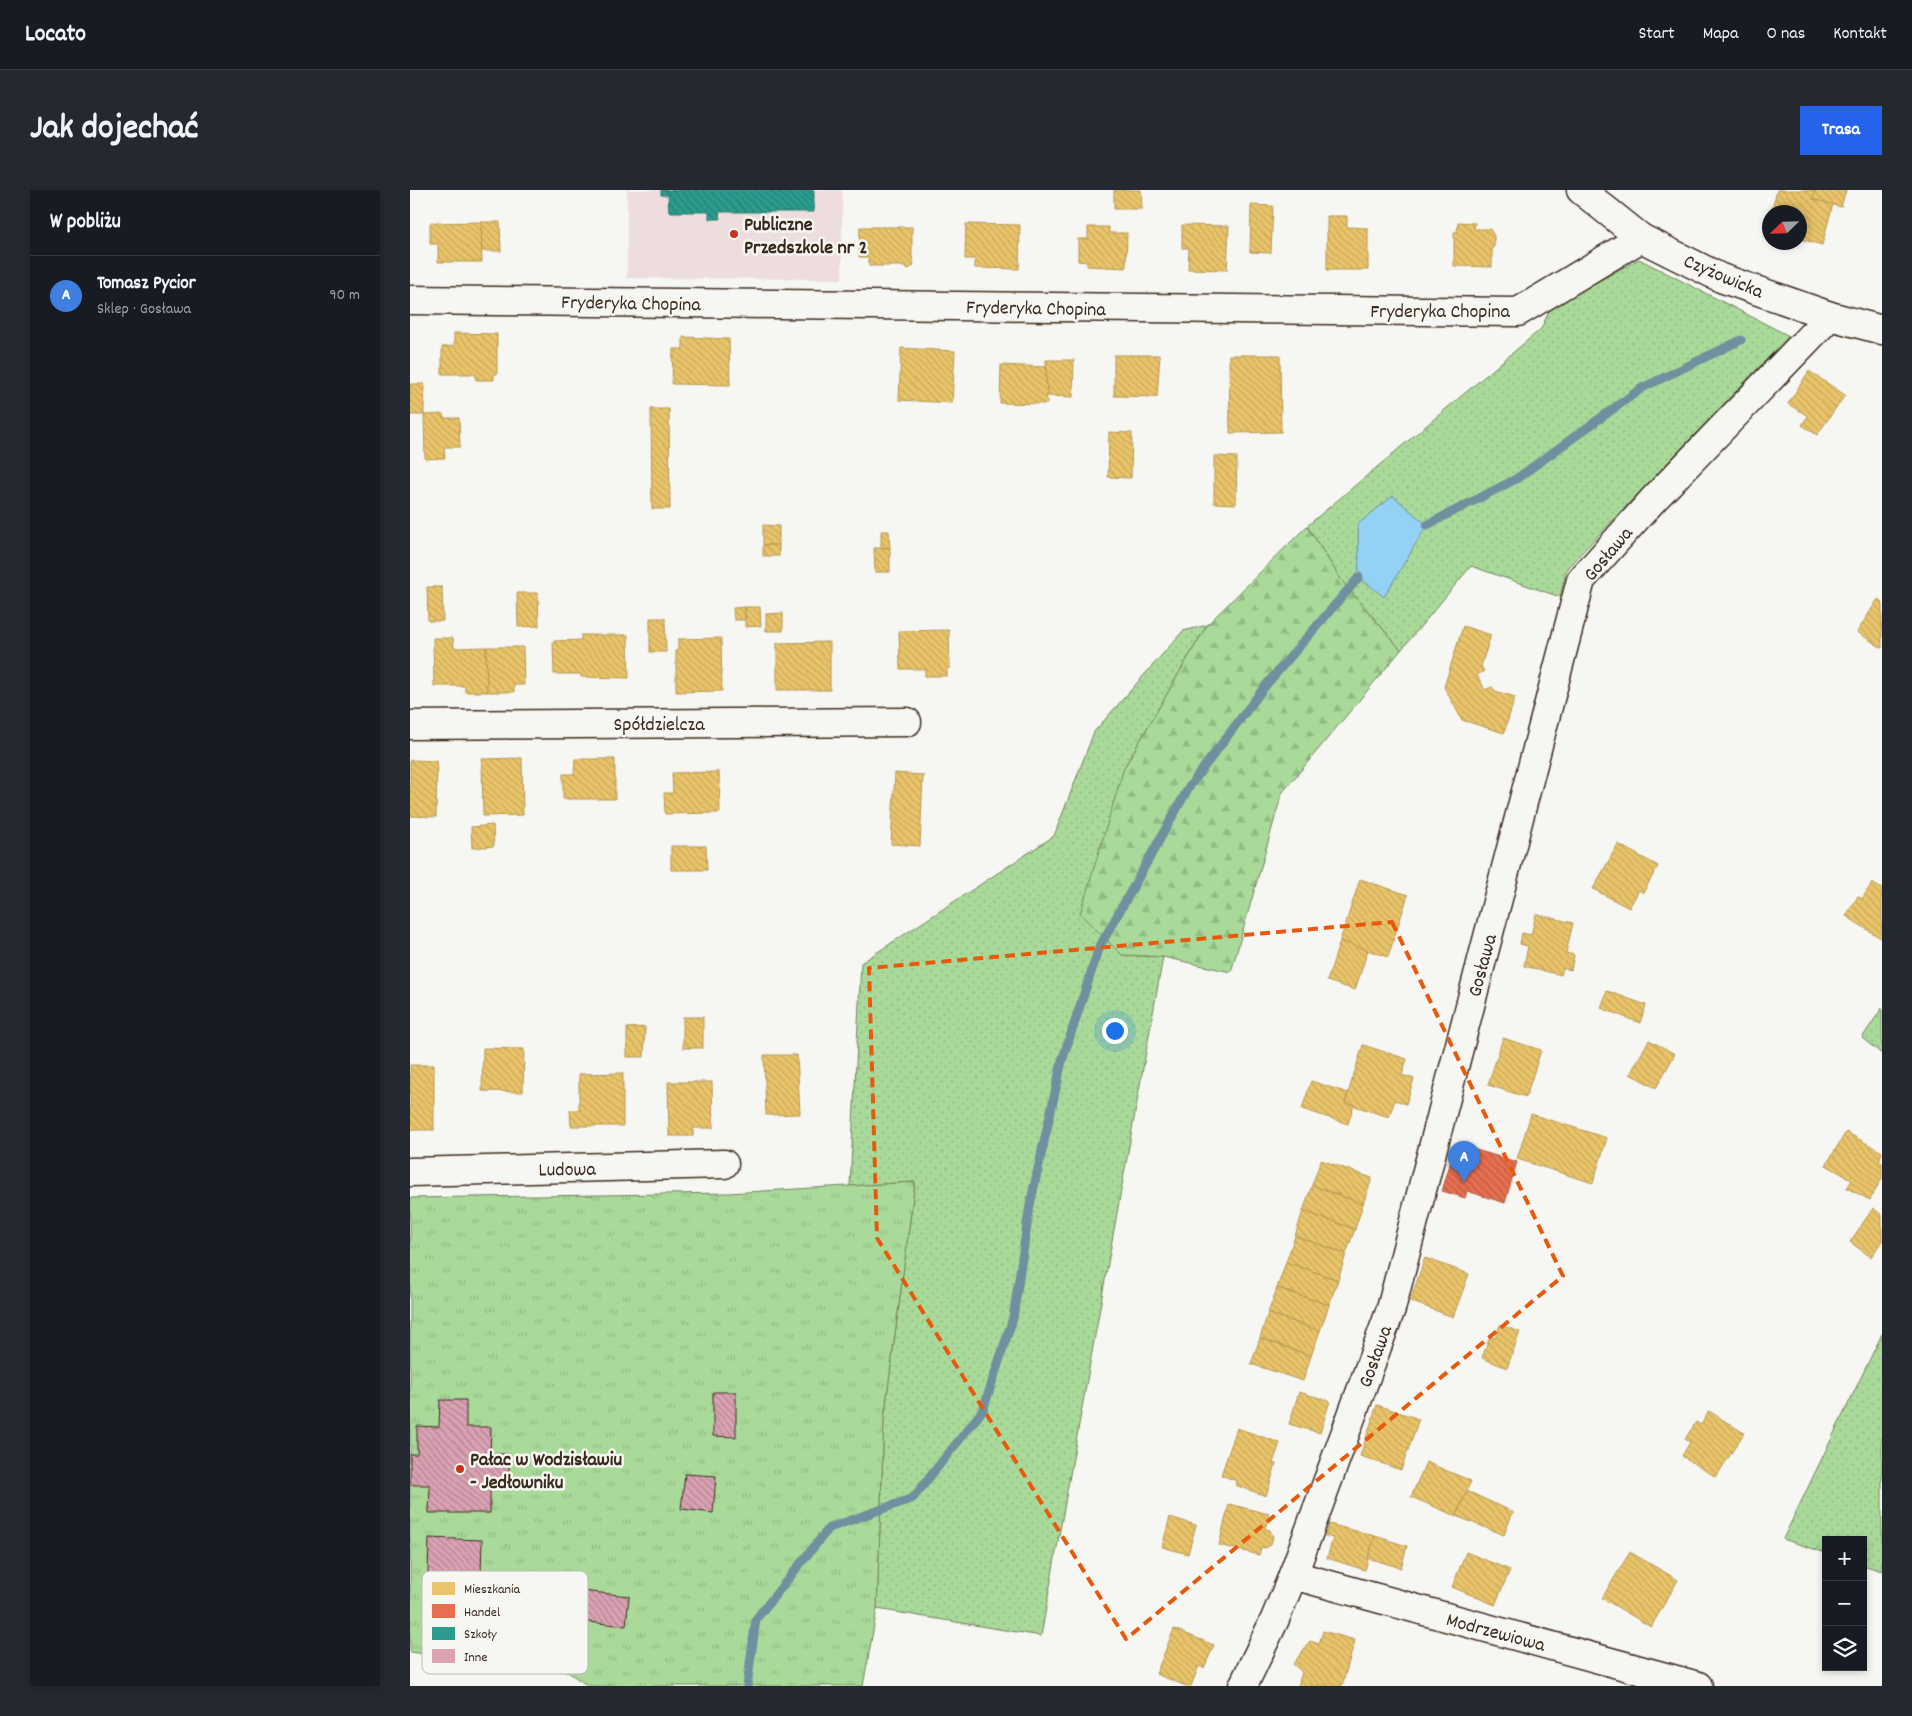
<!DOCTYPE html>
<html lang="pl">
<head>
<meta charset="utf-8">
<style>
  :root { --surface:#171b24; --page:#242831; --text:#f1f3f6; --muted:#9ea1a6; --line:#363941; --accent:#2563eb }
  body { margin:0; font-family:Dekko,sans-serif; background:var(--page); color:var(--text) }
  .controls { position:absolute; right:15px; bottom:15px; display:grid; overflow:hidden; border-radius:0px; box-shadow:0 2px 8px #0003 }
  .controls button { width:45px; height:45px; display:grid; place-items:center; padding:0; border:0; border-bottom:1px solid var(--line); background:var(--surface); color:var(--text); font:25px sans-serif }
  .compass { position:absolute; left:1352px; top:15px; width:45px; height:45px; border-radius:50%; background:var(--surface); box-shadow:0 2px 8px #0003; rotate:247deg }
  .you { position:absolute; left:704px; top:840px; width:18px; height:18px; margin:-12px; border:4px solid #fff; border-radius:50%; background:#1a73e8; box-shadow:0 0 0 8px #1a73e833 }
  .badge { display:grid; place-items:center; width:32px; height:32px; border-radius:50%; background:var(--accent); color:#fff; font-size:16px; font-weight:700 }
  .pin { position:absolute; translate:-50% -41px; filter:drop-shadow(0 1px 2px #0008) }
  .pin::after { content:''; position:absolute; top:26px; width:18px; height:15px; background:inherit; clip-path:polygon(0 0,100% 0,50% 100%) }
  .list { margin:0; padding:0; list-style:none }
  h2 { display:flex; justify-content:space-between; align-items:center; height:65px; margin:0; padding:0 20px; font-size:21px }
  h2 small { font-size:16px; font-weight:400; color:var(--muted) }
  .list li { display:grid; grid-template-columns:32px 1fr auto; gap:15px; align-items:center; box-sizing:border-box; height:80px; padding:0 20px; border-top:1px solid var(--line) }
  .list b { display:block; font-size:19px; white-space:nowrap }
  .list p { margin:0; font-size:16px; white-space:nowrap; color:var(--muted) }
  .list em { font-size:16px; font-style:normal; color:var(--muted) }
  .icon { flex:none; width:28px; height:28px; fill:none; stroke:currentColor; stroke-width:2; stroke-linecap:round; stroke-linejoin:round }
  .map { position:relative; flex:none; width:1472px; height:1496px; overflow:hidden; border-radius:0px }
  header { display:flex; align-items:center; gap:30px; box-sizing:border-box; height:70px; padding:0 25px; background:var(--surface); border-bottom:1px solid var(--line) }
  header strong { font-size:24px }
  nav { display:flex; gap:28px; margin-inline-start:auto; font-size:18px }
  .intro { display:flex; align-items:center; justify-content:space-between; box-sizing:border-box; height:120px; padding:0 30px }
  h1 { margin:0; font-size:35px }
  .button { padding:12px 22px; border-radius:0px; background:var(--accent); color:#fff; font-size:18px; font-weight:700 }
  main { display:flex; gap:30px; padding:0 30px }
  aside { flex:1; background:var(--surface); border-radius:0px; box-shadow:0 2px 8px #0003 }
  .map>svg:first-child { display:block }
  .built { fill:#eedddf }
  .grass { fill:url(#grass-dots); stroke:#72825c }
  .forest { fill:url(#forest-firs); stroke:#72825c }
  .park { fill:url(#park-tufts); stroke:#72825c }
  .water { fill:#94d2f5; stroke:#708f9f }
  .homes { fill:url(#homes-back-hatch); stroke:#b59653 }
  .shops { fill:url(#shops-back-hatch); stroke:#b35a42 }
  .schools { fill:url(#schools-back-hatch); stroke:#2f7a6d }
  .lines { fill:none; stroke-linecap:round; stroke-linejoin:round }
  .stream { stroke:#708f9f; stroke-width:9 }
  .building { fill:url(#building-back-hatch); stroke:#3b2a1e }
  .minor-casing { stroke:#3b2a1e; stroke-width:31 }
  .minor { stroke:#f6f6f2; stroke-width:28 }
  .marked { fill:none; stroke:#e8590c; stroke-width:4; stroke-dasharray:10 6; stroke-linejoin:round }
  .poi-dot { fill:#c8321e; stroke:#f6f6f2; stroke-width:2 }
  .labels { text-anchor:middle; stroke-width:5; stroke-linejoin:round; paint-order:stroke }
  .poi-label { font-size:20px; font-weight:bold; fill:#3b2a1e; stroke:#f6f6f2; text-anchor:start }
  .street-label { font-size:20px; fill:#3b2a1e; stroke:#f6f6f2 }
  .key { fill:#f6f6f2; stroke:#beb9b2; stroke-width:1 }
  .key-label { font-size:14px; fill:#3b2a1e }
</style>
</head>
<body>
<header>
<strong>Locato</strong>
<nav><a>Start</a><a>Mapa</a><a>O nas</a><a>Kontakt</a></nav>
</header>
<div class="intro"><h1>Jak dojechać</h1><a class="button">Trasa</a></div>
<main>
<aside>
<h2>W pobliżu<small></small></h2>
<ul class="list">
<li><span class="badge" style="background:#3f7fe0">A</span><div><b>Tomasz Pycior</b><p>Sklep · Gosława</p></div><em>90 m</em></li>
</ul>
</aside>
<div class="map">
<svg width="1472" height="1496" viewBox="0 0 1472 1496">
  <defs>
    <pattern id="grass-dots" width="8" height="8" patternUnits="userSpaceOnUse" patternTransform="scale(1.25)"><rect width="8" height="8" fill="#a9da9a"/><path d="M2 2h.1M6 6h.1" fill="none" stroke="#92bb84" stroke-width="1.8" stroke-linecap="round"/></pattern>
    <pattern id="forest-firs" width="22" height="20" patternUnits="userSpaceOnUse" patternTransform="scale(1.25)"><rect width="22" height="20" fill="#a9da9a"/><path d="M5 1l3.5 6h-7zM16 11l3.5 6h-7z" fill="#92bb84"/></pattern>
    <pattern id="park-tufts" width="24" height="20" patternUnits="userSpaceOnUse" patternTransform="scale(1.25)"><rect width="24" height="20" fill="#a9da9a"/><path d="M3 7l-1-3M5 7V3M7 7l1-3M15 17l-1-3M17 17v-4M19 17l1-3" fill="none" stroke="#92bb84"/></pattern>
    <pattern id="homes-back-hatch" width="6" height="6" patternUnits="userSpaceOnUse" patternTransform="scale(1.25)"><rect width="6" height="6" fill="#e9c46a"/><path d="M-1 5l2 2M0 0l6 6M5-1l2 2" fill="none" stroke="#c9a95b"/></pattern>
    <pattern id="shops-back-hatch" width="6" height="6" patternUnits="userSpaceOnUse" patternTransform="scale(1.25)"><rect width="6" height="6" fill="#e76f51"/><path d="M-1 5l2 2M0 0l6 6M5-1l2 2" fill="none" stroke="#bc5b43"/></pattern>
    <pattern id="schools-back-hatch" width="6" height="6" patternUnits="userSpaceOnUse" patternTransform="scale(1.25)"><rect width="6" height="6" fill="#2a9d8f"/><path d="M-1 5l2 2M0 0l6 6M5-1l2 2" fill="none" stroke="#258074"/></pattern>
    <pattern id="building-back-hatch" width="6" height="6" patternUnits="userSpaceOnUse" patternTransform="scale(1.25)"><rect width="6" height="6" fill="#daa2b3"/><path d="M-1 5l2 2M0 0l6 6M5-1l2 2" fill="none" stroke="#b28491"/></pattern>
  </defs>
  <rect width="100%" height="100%" fill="#f6f6f2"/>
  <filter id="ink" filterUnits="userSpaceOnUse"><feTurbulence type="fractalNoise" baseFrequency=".02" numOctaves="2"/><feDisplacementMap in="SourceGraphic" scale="10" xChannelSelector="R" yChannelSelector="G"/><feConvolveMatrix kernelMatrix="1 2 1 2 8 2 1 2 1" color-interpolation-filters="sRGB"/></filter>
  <g filter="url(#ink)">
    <polygon class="built" points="217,0 432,0 432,89 217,88"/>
    <g class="grass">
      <polygon points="1229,69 1379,146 1157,378 1150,407 1061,376 991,460 932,391 897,336 1131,139 1141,117"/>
      <polygon points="797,435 714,578 712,765 753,767 631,1446 467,1419 474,1229 505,992 440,996 451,773 644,646 684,542 773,441"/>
      <polygon points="1472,818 1472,864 1452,848"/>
      <polygon points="1472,1144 1472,1381 1453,1375 1453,1350 1416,1350 1416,1363 1373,1349"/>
    </g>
    <polygon class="forest" points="897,336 932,391 991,460 872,603 821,782 753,767 712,765 670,724 714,578 797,435"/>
    <polygon class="park" points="505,992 474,1229 467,1419 453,1496 178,1496 158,1482 0,1462 0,1008 319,1003"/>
    <polygon class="water" points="983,306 1017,335 974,407 949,387 948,334"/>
    <g class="homes">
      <polygon points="704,0 731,0 732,19 704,19"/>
      <polygon points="1367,0 1400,0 1405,1 1403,9 1423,14 1412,55 1390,49 1390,22 1361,22"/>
      <polygon points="1405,0 1436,0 1431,17 1403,9"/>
      <polygon points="841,15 863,16 861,63 840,62"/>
      <polygon points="917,26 937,26 937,37 958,38 958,80 917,80"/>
      <polygon points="71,32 90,32 91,61 71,61"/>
      <polygon points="71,32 72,72 28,72 28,54 20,54 20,33"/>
      <polygon points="1048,32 1065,33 1064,39 1080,39 1084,46 1084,57 1082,57 1082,77 1044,76 1044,42 1047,42"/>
      <polygon points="556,34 610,35 609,79 565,78 565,69 555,69"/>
      <polygon points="772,35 819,36 817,80 778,79 779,58 772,58"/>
      <polygon points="450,37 502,37 502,67 504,75 499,79 491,76 459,76 458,67 449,67"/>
      <polygon points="678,37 699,37 699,43 717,43 716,78 677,76 677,72 668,71 668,49 678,49"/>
      <polygon points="44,143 87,144 87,184 84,184 84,190 66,190 65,184 32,184 32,157 44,156"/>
      <polygon points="273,147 319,149 320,195 262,194 263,159 273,159"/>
      <polygon points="491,158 545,161 542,213 489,210"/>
      <polygon points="704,165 750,165 747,207 704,206"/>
      <polygon points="819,165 870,165 871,242 820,243"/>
      <polygon points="636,170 664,170 663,207 637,206"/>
      <polygon points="591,175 636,177 637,214 590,213"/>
      <polygon points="1399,181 1435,205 1407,245 1392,235 1398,226 1378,214"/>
      <rect x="0" y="194" width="14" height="31"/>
      <polygon points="241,219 259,219 260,319 242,319"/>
      <polygon points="33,224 34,228 49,228 50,257 34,257 35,268 15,269 14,225"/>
      <polygon points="699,242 722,243 721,288 698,287"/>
      <polygon points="804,266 827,267 826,314 804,313"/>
      <polygon points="353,335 369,336 369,355 353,355"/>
      <polygon points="471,341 479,341 480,358 471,358"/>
      <rect x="353" y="355" width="16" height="11"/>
      <polygon points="464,358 480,358 480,382 465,382"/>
      <polygon points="17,397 32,397 33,431 18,431"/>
      <polygon points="107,403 128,403 129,436 108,437"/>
      <polygon points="1468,409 1472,412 1472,458 1447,442"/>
      <polygon points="335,417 335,430 324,430 323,418"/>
      <polygon points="335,417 350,417 351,436 335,437"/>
      <polygon points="373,423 373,441 356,441 356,424"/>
      <polygon points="240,428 255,428 256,462 240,462"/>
      <polygon points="1053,436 1081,445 1071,476 1074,481 1067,485 1075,500 1082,497 1085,501 1105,507 1094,543 1052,530 1034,497"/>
      <polygon points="539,440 540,478 537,478 537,486 515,486 515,479 490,479 489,441"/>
      <polygon points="171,445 218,445 219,488 171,487 171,484 144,484 143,451 171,450"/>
      <polygon points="23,448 43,448 44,458 76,457 77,502 55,502 55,496 24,496"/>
      <polygon points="311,448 312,501 266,502 266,460 268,460 268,449"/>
      <polygon points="420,452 420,500 367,500 367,453"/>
      <polygon points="76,457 113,457 114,495 104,495 104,502 77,502"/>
      <polygon points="112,568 113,625 73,626 72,569"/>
      <polygon points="165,569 205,569 205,609 153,609 153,584 164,584"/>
      <polygon points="0,570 27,571 26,627 0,626"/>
      <polygon points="309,582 310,623 255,624 254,603 263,603 262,583"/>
      <polygon points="485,583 513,585 510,656 481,654"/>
      <polygon points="83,635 84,656 62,658 61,637"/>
      <polygon points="1208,654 1248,676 1233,703 1229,700 1219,718 1183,699"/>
      <polygon points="261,656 296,656 297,680 261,680"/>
      <polygon points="950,689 998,705 978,767 930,751"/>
      <polygon points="1462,693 1472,699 1472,749 1436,726 1448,706 1452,709"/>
      <polygon points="1126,724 1163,733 1156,763 1164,765 1161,780 1153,778 1151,785 1114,776 1118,756 1110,754 1112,743 1121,745"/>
      <polygon points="930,751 958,760 945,800 917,791"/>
      <polygon points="1197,801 1236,815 1230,833 1191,818"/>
      <rect x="273" y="827" width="20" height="31"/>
      <polygon points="235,837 234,867 217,867 217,838"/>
      <polygon points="1093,848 1131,860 1116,907 1078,895"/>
      <polygon points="1239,850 1265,864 1246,898 1220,884"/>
      <polygon points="953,855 997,869 992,885 1004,889 996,914 985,910 979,927 935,913"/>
      <polygon points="73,858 114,859 113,902 72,901"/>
      <polygon points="354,865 387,865 390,924 356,925"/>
      <rect x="0" y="875" width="24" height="65"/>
      <polygon points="213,883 213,936 161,936 160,920 169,920 169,884"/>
      <polygon points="901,891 938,903 935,913 944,915 938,934 892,919"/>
      <polygon points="258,892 302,892 303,938 283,938 283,946 259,946"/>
      <polygon points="1121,924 1197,948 1183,993 1107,969"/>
      <polygon points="1436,942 1472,962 1469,971 1472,973 1472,988 1460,1010 1437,998 1442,990 1416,975"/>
      <polygon points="911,970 962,988 953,1014 902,995"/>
      <polygon points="902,995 953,1014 945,1039 893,1021"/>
      <polygon points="1463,1018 1472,1025 1472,1051 1461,1067 1440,1052"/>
      <polygon points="893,1021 945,1039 936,1064 885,1046"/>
      <polygon points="885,1046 936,1064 928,1090 876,1072"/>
      <polygon points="1015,1068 1059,1084 1043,1127 1000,1111"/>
      <polygon points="876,1072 928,1090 919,1115 867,1098"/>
      <polygon points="867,1098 919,1115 910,1141 858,1123"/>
      <polygon points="858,1123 910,1141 901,1166 850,1148"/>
      <polygon points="1090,1135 1110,1142 1097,1178 1072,1168 1080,1146 1085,1148"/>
      <polygon points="850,1148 901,1166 893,1191 841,1174"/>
      <polygon points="889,1202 920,1211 910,1243 879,1234"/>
      <polygon points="967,1215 1009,1229 991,1280 950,1266"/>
      <polygon points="1299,1221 1334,1243 1306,1287 1272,1266 1280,1252 1275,1249 1286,1232 1291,1235"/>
      <polygon points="827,1238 870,1253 863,1273 866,1274 856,1306 825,1295 827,1291 811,1285"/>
      <polygon points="1016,1272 1061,1291 1046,1326 1001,1307"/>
      <polygon points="1057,1301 1103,1322 1094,1345 1046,1326"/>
      <polygon points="819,1314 859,1324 855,1339 860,1340 863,1347 861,1354 856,1358 851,1357 849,1365 809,1355"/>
      <polygon points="760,1327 786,1335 778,1364 752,1357"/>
      <polygon points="919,1334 965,1346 955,1380 917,1368 923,1348 915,1346"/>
      <polygon points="965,1346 997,1356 991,1378 958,1368"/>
      <polygon points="1056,1362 1100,1380 1085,1415 1042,1397"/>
      <polygon points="1220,1362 1268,1390 1241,1437 1192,1408"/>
      <polygon points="764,1439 804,1455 794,1478 789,1476 781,1496 776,1496 746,1484"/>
      <polygon points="913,1441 945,1450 932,1496 888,1496 892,1482 883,1474 900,1451 909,1454"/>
    </g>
    <polygon class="shops" points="1046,954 1107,972 1095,1013 1057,1001 1055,1008 1032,1001"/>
    <polygon class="schools" points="251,0 404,0 404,22 309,22 310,29 299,29 299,22 259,22 258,5 251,5"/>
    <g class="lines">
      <g class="stream">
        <polyline points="1017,335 1106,289 1232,198 1331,150"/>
        <polyline points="337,1496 346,1429 419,1338 503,1308 573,1220 603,1128 620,1015 652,871 689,758 779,597 856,495 949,387"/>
      </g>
    </g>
    <g class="building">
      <polygon points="303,1202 326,1202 326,1247 303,1246"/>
      <polygon points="30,1210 56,1210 56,1237 81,1237 80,1264 99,1264 99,1295 80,1295 80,1323 19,1323 20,1295 0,1295 0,1264 7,1264 7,1236 29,1237"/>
      <polygon points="275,1284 306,1286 303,1323 271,1319"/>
      <polygon points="19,1348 72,1350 69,1451 16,1449"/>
      <polygon points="144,1398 219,1406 216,1436 141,1428"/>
    </g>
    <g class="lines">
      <defs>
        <g id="minor">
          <polyline points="1171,0 1231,48 1311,88 1420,126 1472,140"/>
          <polyline points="0,110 1108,122 1231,48"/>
          <polyline points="0,535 497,532"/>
          <polyline points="0,982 314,974"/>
          <polyline points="883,1385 1288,1496"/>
          <polyline points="833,1496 865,1429 883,1385 981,1119 1171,390 1242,311 1420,126"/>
        </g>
      </defs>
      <use href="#minor" class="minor-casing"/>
      <use href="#minor" class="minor"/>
    </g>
  </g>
  <path class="marked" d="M982,732L1153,1086L716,1449L467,1048L459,778Z"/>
  <g class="poi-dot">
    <circle cx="324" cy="44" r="5"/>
    <circle cx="50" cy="1279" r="5"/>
  </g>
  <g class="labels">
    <g class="poi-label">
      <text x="334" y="40">Publiczne<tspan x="334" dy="23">Przedszkole nr 2</tspan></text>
      <text x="60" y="1275">Pałac w Wodzisławiu<tspan x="60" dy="23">- Jedłowniku</tspan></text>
    </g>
    <g class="street-label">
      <text transform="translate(1314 85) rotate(23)" y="7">Czyżowicka</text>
      <text transform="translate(221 112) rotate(1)" y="7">Fryderyka Chopina</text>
      <text transform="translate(626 117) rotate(1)" y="7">Fryderyka Chopina</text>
      <text x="1030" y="127">Fryderyka Chopina</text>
      <text transform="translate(1197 363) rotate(-50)" y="7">Gosława</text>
      <text x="249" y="540">Spółdzielcza</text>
      <text transform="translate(1071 775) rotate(-75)" y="7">Gosława</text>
      <text transform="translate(157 978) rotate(-1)" y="7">Ludowa</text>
      <text transform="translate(964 1166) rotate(-70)" y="7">Gosława</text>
      <text transform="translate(1086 1441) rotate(15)" y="7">Modrzewiowa</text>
    </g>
  </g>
  <rect x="12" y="1381" width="166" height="103" rx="8" class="key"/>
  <rect x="22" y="1392" width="23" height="13" fill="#e9c46a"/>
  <rect x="22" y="1414" width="23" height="14" fill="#e76f51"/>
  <rect x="22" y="1437" width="23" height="13" fill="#2a9d8f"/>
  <rect x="22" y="1459" width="23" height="14" fill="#daa2b3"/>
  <g class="key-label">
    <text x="54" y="1403">Mieszkania</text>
    <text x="54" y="1426">Handel</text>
    <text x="54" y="1448">Szkoły</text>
    <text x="54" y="1471">Inne</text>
  </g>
</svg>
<div class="controls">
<button>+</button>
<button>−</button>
<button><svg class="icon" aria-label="layers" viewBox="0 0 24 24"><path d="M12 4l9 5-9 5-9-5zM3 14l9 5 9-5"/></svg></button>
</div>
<svg class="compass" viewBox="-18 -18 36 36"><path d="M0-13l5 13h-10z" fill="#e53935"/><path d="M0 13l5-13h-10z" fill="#9ea1a6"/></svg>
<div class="you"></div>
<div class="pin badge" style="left:1054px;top:992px;background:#3f7fe0">A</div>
</div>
</main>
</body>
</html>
